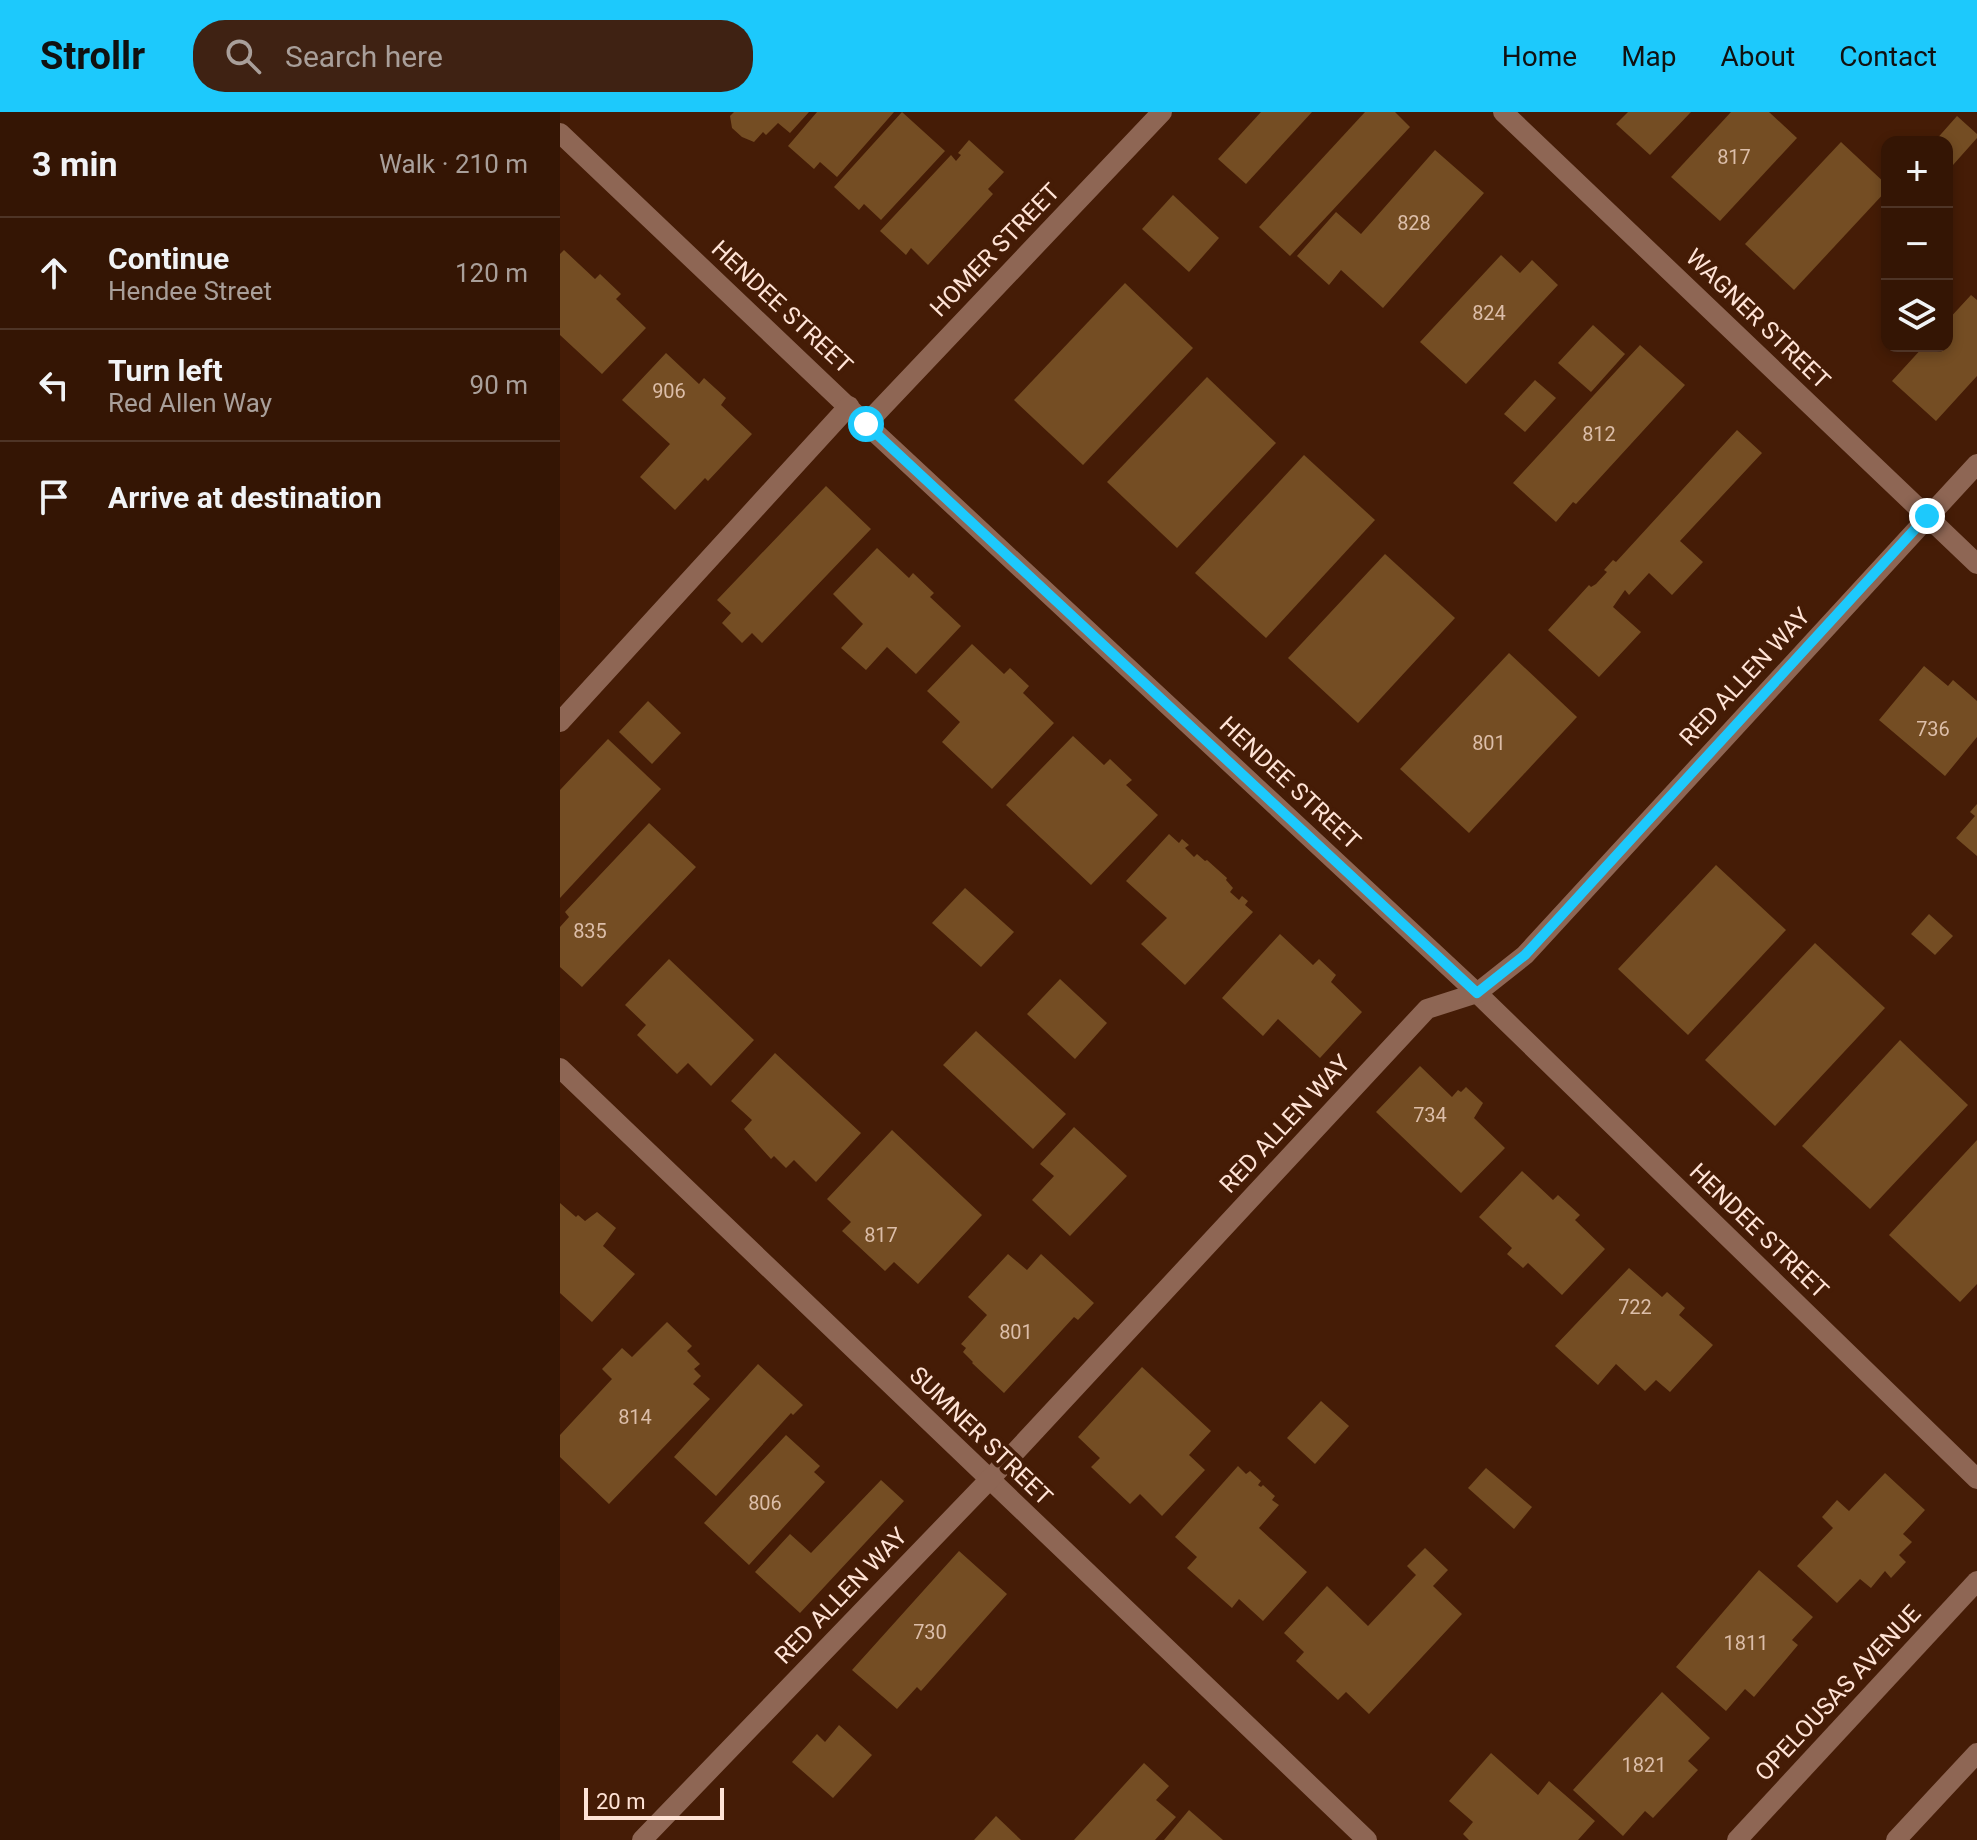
<!DOCTYPE html>
<html lang="en">
<head>
<meta charset="utf-8">
<style>
  :root { --surface:#341504; --page:#3f2213; --text:#f1f3f6; --muted:#a99f9a; --line:#4e3426; --accent:#1dc9fc }
  body { margin:0; font-family:Roboto,sans-serif; background:var(--page); color:var(--text) }
  .controls { position:absolute; right:24px; top:24px; display:grid; overflow:hidden; border-radius:16px; box-shadow:0 4px 12px #0003 }
  .controls button { width:72px; height:72px; display:grid; place-items:center; padding:0; border:0; border-bottom:2px solid var(--line); background:var(--surface); color:var(--text); font:40px sans-serif }
  .scale { position:absolute; left:24px; bottom:20px; width:140px; box-sizing:border-box; padding-left:8px; border:4px solid #ffe3d6; border-top:0; font-size:22px; line-height:28px; white-space:nowrap; color:#ffe3d6; -webkit-text-stroke:6px #451c06; paint-order:stroke }
  .stop { position:absolute; width:24px; height:24px; margin:-18px; border:6px solid #1dc9fc; border-radius:50%; background:#fff }
  .stop.end { background:#1dc9fc; border-color:#fff; box-shadow:0 2px 8px #0008 }
  .list { margin:0; padding:0; list-style:none }
  h2 { display:flex; justify-content:space-between; align-items:center; height:104px; margin:0; padding:0 32px; font-size:34px }
  h2 small { font-size:26px; font-weight:400; color:var(--muted) }
  .list li { display:grid; grid-template-columns:52px 1fr auto; gap:24px; align-items:center; box-sizing:border-box; height:112px; padding:0 32px; border-top:2px solid var(--line) }
  .list b { display:block; font-size:30px; white-space:nowrap }
  .list p { margin:0; font-size:26px; white-space:nowrap; color:var(--muted) }
  .list em { font-size:26px; font-style:normal; color:var(--muted) }
  .icon { flex:none; width:44px; height:44px; fill:none; stroke:currentColor; stroke-width:2; stroke-linecap:round; stroke-linejoin:round }
  .map { position:relative; flex:none; width:1417px; height:1728px; overflow:hidden }
  header { display:flex; align-items:center; gap:48px; box-sizing:border-box; height:112px; padding:0 40px; background:var(--accent); color:#111 }
  header strong { font-size:38px }
  nav { display:flex; gap:44px; margin-inline-start:auto; font-size:28px }
  .search { width:560px; height:72px; background:var(--page); display:flex; align-items:center; gap:20px; box-sizing:border-box; padding:0 28px; border-radius:32px; color:var(--muted); font-size:30px }
  main { display:flex }
  aside { flex:1; background:var(--surface) }
  .map>svg:first-child { display:block }
  .building { fill:#744d23 }
  .lines { fill:none; stroke-linecap:round; stroke-linejoin:round }
  .minor { stroke:#8e6654; stroke-width:20 }
  .route { stroke:#1dc9fc; stroke-width:10 }
  .labels { text-anchor:middle; stroke-width:8; stroke-linejoin:round; paint-order:stroke }
  .number-label { font-size:20px; fill:#dcbea9 }
  .street-label { font-size:24px; fill:#ffe3d6; stroke:#451c06 }
</style>
</head>
<body>
<header>
<strong>Strollr</strong>
<div class="search"><svg class="icon" aria-label="search" viewBox="0 0 24 24"><circle cx="10" cy="10" r="6"/><path d="M15 15l6 6"/></svg>Search here</div>
<nav><a>Home</a><a>Map</a><a>About</a><a>Contact</a></nav>
</header>
<main>
<aside>
<h2>3 min<small>Walk · 210 m</small></h2>
<ul class="list">
<li><svg class="icon" aria-label="ahead" viewBox="0 0 24 24"><path d="M12 20V5M6 11l6-6 6 6"/></svg><div><b>Continue</b><p>Hendee Street</p></div><em>120 m</em></li>
<li><svg class="icon" aria-label="left" viewBox="0 0 24 24"><path d="M17 20v-9H6M10 6l-5 5 5 5"/></svg><div><b>Turn left</b><p>Red Allen Way</p></div><em>90 m</em></li>
<li><svg class="icon" aria-label="arrive" viewBox="0 0 24 24"><path d="M6 21V4h12l-3 4 3 4H6"/></svg><div><b>Arrive at destination</b></div></li>
</ul>
</aside>
<div class="map">
<svg width="1417" height="1728" viewBox="0 0 1417 1728">
  <rect width="100%" height="100%" fill="#451c06"/>
  <g class="building">
    <polygon points="174,0 249,0 230,21 218,11 206,23 203,20 194,30 182,25 172,16 170,4"/>
    <polygon points="257,0 334,0 277,65 260,50 254,57 228,34"/>
    <polygon points="342,0 385,39 321,108 304,92 299,98 274,75"/>
    <polygon points="701,0 752,0 686,72 658,47"/>
    <polygon points="805,0 835,0 850,15 730,144 699,115"/>
    <polygon points="1068,0 1131,0 1090,43 1056,12"/>
    <polygon points="1171,0 1209,0 1237,26 1160,109 1111,65"/>
    <polygon points="1397,4 1417,22 1417,26 1393,53 1387,48 1387,30 1374,30"/>
    <polygon points="409,28 444,60 428,77 433,82 368,153 351,136 346,143 320,119 391,43 396,49 401,43 398,41"/>
    <polygon points="1281,30 1327,73 1327,78 1234,178 1185,132"/>
    <polygon points="875,38 924,81 823,196 781,158 769,173 737,144 776,100 801,122"/>
    <polygon points="613,83 659,126 629,160 582,117"/>
    <polygon points="4,138 35,167 40,162 61,182 56,187 86,216 42,262 0,223 0,142"/>
    <polygon points="941,143 960,161 972,148 998,173 906,272 860,230"/>
    <polygon points="565,171 633,236 523,353 454,288"/>
    <polygon points="1411,183 1417,188 1417,264 1376,309 1332,269 1364,234 1387,234 1387,209"/>
    <polygon points="1033,213 1065,242 1031,280 998,251"/>
    <polygon points="1080,233 1125,273 1016,392 1013,390 996,410 953,371"/>
    <polygon points="106,241 139,272 144,266 166,286 161,293 192,322 148,369 145,366 115,398 80,365 110,332 62,288"/>
    <polygon points="647,265 716,331 617,436 547,370"/>
    <polygon points="975,268 996,286 965,320 944,302"/>
    <polygon points="1177,318 1202,341 1120,429 1143,450 1112,483 1089,461 1069,483 1065,478 1053,495 1081,520 1039,565 988,518 1029,473 1031,475 1036,472 1047,460 1044,458 1053,448 1056,450"/>
    <polygon points="744,343 815,408 706,526 635,461"/>
    <polygon points="266,374 311,417 202,531 192,521 182,531 162,511 171,501 157,488"/>
    <polygon points="317,436 349,466 353,461 374,481 370,485 401,514 356,562 327,535 306,558 281,536 303,512 273,482"/>
    <polygon points="825,442 895,506 798,611 728,546"/>
    <polygon points="412,532 444,562 450,556 469,574 463,581 494,611 432,677 382,630 400,610 367,579"/>
    <polygon points="949,541 1017,605 909,721 840,657"/>
    <polygon points="1364,554 1388,574 1393,568 1417,589 1417,625 1385,664 1319,608"/>
    <polygon points="88,589 121,621 92,652 59,620"/>
    <polygon points="513,624 544,653 550,647 572,668 566,673 598,703 531,773 446,693"/>
    <polygon points="48,627 101,677 0,786 0,678"/>
    <polygon points="1417,692 1417,744 1396,726 1415,704 1410,700"/>
    <polygon points="89,711 136,755 22,875 0,855 0,815 9,805 5,800"/>
    <polygon points="609,722 619,731 622,727 629,733 625,736 634,745 637,742 645,749 647,748 667,766 666,768 673,776 670,780 679,788 682,784 688,789 685,793 693,800 625,873 581,832 607,806 566,769"/>
    <polygon points="1156,753 1226,818 1128,923 1058,857"/>
    <polygon points="405,776 454,820 421,855 372,811"/>
    <polygon points="1369,802 1393,824 1375,843 1351,822"/>
    <polygon points="720,822 753,853 759,847 776,863 771,870 802,900 760,946 718,907 703,924 662,886"/>
    <polygon points="1255,831 1325,896 1215,1014 1145,948"/>
    <polygon points="109,847 194,928 151,974 128,951 117,962 77,923 86,913 65,893"/>
    <polygon points="500,867 547,911 515,947 467,902"/>
    <polygon points="416,919 506,1002 473,1037 383,953"/>
    <polygon points="1340,928 1408,993 1310,1097 1242,1034"/>
    <polygon points="215,941 301,1021 256,1070 234,1048 226,1056 214,1044 211,1047 184,1017 192,1008 171,989"/>
    <polygon points="860,954 892,985 898,978 901,980 906,975 923,991 914,1006 945,1036 901,1081 816,1000"/>
    <polygon points="514,1015 567,1064 510,1124 472,1088 494,1064 480,1052"/>
    <polygon points="332,1018 422,1103 358,1172 334,1150 325,1159 282,1119 291,1110 267,1087"/>
    <polygon points="1417,1028 1417,1172 1400,1190 1329,1123"/>
    <polygon points="962,1059 993,1088 998,1083 1020,1103 1015,1108 1045,1137 1002,1183 968,1151 963,1156 947,1142 952,1136 919,1105"/>
    <polygon points="0,1091 16,1105 18,1103 25,1109 37,1100 56,1116 43,1134 75,1162 32,1210 0,1181"/>
    <polygon points="448,1142 467,1158 481,1142 534,1191 518,1208 514,1205 444,1281 412,1251 413,1250 403,1240 406,1236 401,1232 427,1203 408,1185"/>
    <polygon points="1069,1156 1102,1185 1107,1180 1125,1196 1119,1203 1153,1233 1110,1280 1096,1268 1085,1279 1056,1252 1038,1273 995,1234"/>
    <polygon points="107,1210 132,1234 127,1239 140,1252 134,1257 141,1264 133,1272 150,1287 49,1392 0,1345 0,1323 52,1267 42,1257 62,1236 72,1245"/>
    <polygon points="198,1252 243,1293 233,1303 231,1301 156,1384 114,1345"/>
    <polygon points="582,1255 651,1319 629,1343 645,1358 602,1404 580,1382 570,1392 531,1355 540,1346 518,1325"/>
    <polygon points="761,1289 789,1314 755,1352 727,1326"/>
    <polygon points="226,1323 260,1354 254,1360 265,1370 189,1453 144,1411"/>
    <polygon points="678,1354 686,1362 690,1359 701,1369 698,1373 701,1375 703,1373 715,1384 712,1388 719,1393 699,1416 747,1460 703,1509 679,1487 672,1496 627,1456 637,1445 615,1425"/>
    <polygon points="926,1356 972,1395 954,1417 908,1376"/>
    <polygon points="1325,1361 1365,1398 1343,1422 1352,1430 1339,1443 1346,1450 1331,1466 1325,1459 1311,1476 1300,1467 1277,1491 1237,1454 1273,1416 1262,1405 1277,1388 1289,1399"/>
    <polygon points="321,1368 344,1389 240,1501 195,1460 230,1422 251,1441"/>
    <polygon points="865,1436 888,1458 873,1474 902,1502 809,1602 786,1580 778,1588 736,1549 744,1540 724,1521 767,1474 808,1514 856,1463 847,1454"/>
    <polygon points="399,1439 447,1482 361,1579 357,1575 337,1597 292,1558"/>
    <polygon points="1199,1458 1253,1505 1232,1528 1238,1533 1194,1585 1185,1577 1166,1599 1116,1555"/>
    <polygon points="1102,1580 1150,1626 1128,1649 1138,1658 1093,1706 1085,1699 1063,1724 1013,1678"/>
    <polygon points="279,1613 312,1643 273,1686 232,1650 257,1622 265,1630"/>
    <polygon points="931,1641 978,1683 989,1669 1035,1709 1018,1728 909,1728 903,1722 913,1710 889,1689"/>
    <polygon points="584,1651 609,1674 596,1688 616,1705 595,1728 514,1728"/>
    <polygon points="629,1698 663,1728 604,1728"/>
    <polygon points="436,1704 461,1728 414,1728"/>
  </g>
  <g class="lines">
    <g class="minor">
      <polyline points="943,0 1417,452"/>
      <polyline points="0,21 306,312 917,881 1417,1367"/>
      <polyline points="306,312 602,0"/>
      <polyline points="0,610 289,294"/>
      <polyline points="0,956 807,1728"/>
      <polyline points="82,1728 429,1368 867,897 917,881 965,843 1417,352"/>
      <polyline points="1177,1728 1417,1469"/>
      <polyline points="1336,1728 1417,1641"/>
    </g>
  </g>
  <g class="lines">
    <polyline class="route" points="306,312 917,881 965,843 1367,404"/>
  </g>
  <g class="labels">
    <g class="number-label">
      <text x="1174" y="52">817</text>
      <text x="854" y="118">828</text>
      <text x="929" y="208">824</text>
      <text x="109" y="286">906</text>
      <text x="1039" y="329">812</text>
      <text x="1373" y="624">736</text>
      <text x="929" y="638">801</text>
      <text x="30" y="826">835</text>
      <text x="870" y="1010">734</text>
      <text x="321" y="1130">817</text>
      <text x="1075" y="1202">722</text>
      <text x="456" y="1227">801</text>
      <text x="75" y="1312">814</text>
      <text x="205" y="1398">806</text>
      <text x="370" y="1527">730</text>
      <text x="1186" y="1538">1811</text>
      <text x="1084" y="1660">1821</text>
    </g>
    <g class="street-label">
      <text transform="translate(435 138) rotate(-46)" y="8">HOMER STREET</text>
      <text transform="translate(222 195) rotate(43)" y="8">HENDEE STREET</text>
      <text transform="translate(1198 207) rotate(44)" y="8">WAGNER STREET</text>
      <text transform="translate(1185 565) rotate(-47)" y="8">RED ALLEN WAY</text>
      <text transform="translate(730 671) rotate(43)" y="8">HENDEE STREET</text>
      <text transform="translate(725 1012) rotate(-47)" y="8">RED ALLEN WAY</text>
      <text transform="translate(1199 1119) rotate(44)" y="8">HENDEE STREET</text>
      <text transform="translate(421 1324) rotate(44)" y="8">SUMNER STREET</text>
      <text transform="translate(281 1484) rotate(-46)" y="8">RED ALLEN WAY</text>
      <text transform="translate(1278 1581) rotate(-47)" y="8">OPELOUSAS AVENUE</text>
    </g>
  </g>
</svg>
<div class="controls">
<button>+</button>
<button>−</button>
<button><svg class="icon" aria-label="layers" viewBox="0 0 24 24"><path d="M12 4l9 5-9 5-9-5zM3 14l9 5 9-5"/></svg></button>
</div>
<div class="scale">20 m</div>
<div class="stop" style="left:306px;top:312px"></div>
<div class="stop end" style="left:1367px;top:404px"></div>
</div>
</main>
</body>
</html>
